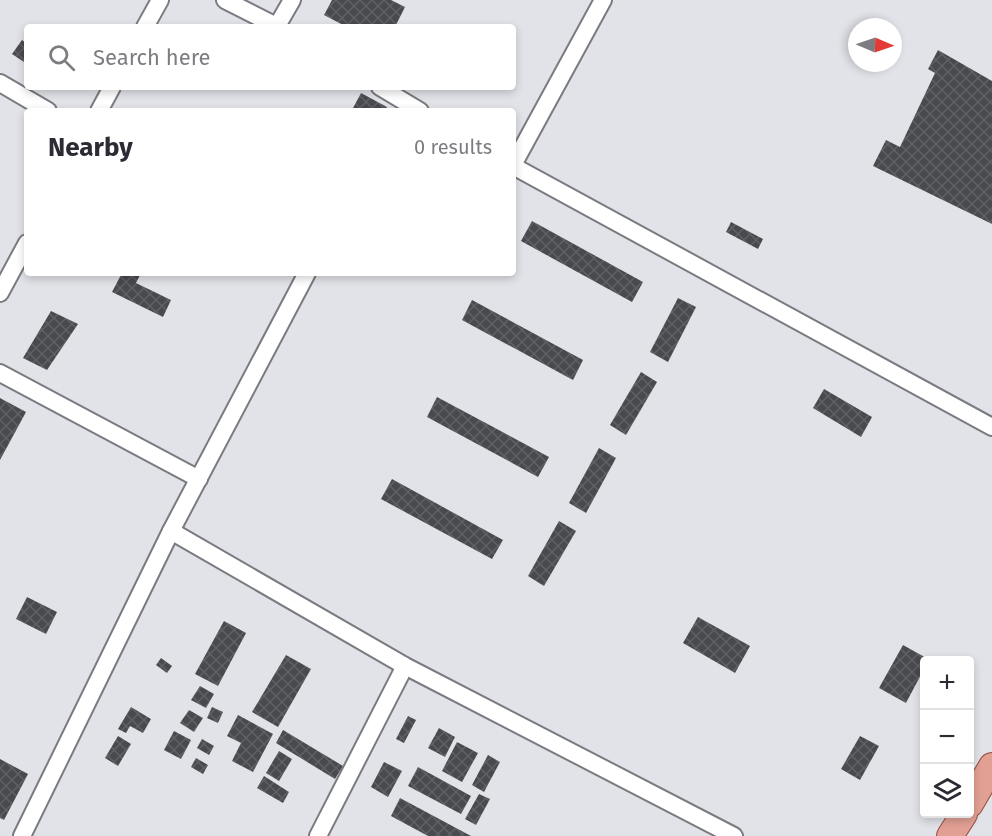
<!DOCTYPE html>
<html lang="en">
<head>
<meta charset="utf-8">
<style>
  :root { --surface:#fff; --page:#f2f2f3; --text:#2b2b33; --muted:#7c7c81; --line:#e1e1e2 }
  body { margin:0; font-family:"Fira Sans",sans-serif; background:var(--page); color:var(--text) }
  .controls { position:absolute; right:18px; bottom:18px; display:grid; overflow:hidden; border-radius:6px; box-shadow:0 3px 9px #0003 }
  .controls button { width:54px; height:54px; display:grid; place-items:center; padding:0; border:0; border-bottom:2px solid var(--line); background:var(--surface); color:var(--text); font:30px sans-serif }
  .compass { position:absolute; left:848px; top:18px; width:54px; height:54px; border-radius:50%; background:var(--surface); box-shadow:0 3px 9px #0003; rotate:92deg }
  .list { margin:0; padding:0; list-style:none }
  h2 { display:flex; justify-content:space-between; align-items:center; height:78px; margin:0; padding:0 24px; font-size:26px }
  h2 small { font-size:20px; font-weight:400; color:var(--muted) }
  .icon { flex:none; width:33px; height:33px; fill:none; stroke:currentColor; stroke-width:2; stroke-linecap:round; stroke-linejoin:round }
  .map { position:relative; flex:none; width:992px; height:836px; overflow:hidden }
  .search { position:absolute; background:var(--surface); box-shadow:0 3px 9px #0003; left:24px; top:24px; width:492px; height:66px; display:flex; align-items:center; gap:15px; box-sizing:border-box; padding:0 21px; border-radius:6px; color:var(--muted); font-size:22px }
  .panel { position:absolute; background:var(--surface); box-shadow:0 3px 9px #0003; left:24px; top:108px; width:492px; height:168px; border-radius:6px }
  .map>svg:first-child { display:block }
  .building { fill:url(#building-cross-hatch) }
  .lines { fill:none; stroke-linecap:round; stroke-linejoin:round }
  .street-casing { stroke:#797b80; stroke-width:20 }
  .primary-casing { stroke:#924b3e; stroke-width:28 }
  .street { stroke:#fff; stroke-width:16 }
  .primary { stroke:#e2a094; stroke-width:26 }
</style>
</head>
<body>
<div class="map">
<svg width="992" height="836" viewBox="0 0 992 836">
  <defs>
    <pattern id="building-cross-hatch" width="8" height="8" patternUnits="userSpaceOnUse" patternTransform="scale(1.5)"><rect width="8" height="8" fill="#494a4e"/><path d="M0 0l8 8M0 8l8-8" fill="none" stroke="#606164"/></pattern>
  </defs>
  <rect width="100%" height="100%" fill="#e1e3e8"/>
  <g class="building">
    <polygon points="332,0 391,0 405,7 395,27 347,27 324,15"/>
    <polygon points="22,40 27,44 27,64 12,54"/>
    <polygon points="938,50 992,81 992,224 873,166 886,140 900,147 935,73 928,69"/>
    <polygon points="361,93 387,107 385,111 352,110"/>
    <polygon points="532,221 643,282 632,302 521,241"/>
    <polygon points="731,222 763,239 758,249 726,232"/>
    <polygon points="122,273 141,273 136,283 171,300 163,317 112,292"/>
    <polygon points="678,298 696,307 668,362 650,352"/>
    <polygon points="472,300 583,360 573,380 462,320"/>
    <polygon points="51,311 78,324 47,370 23,358"/>
    <polygon points="641,372 657,382 626,435 610,425"/>
    <polygon points="824,389 872,417 861,437 813,408"/>
    <polygon points="437,397 549,457 538,477 427,417"/>
    <polygon points="0,398 26,412 0,460"/>
    <polygon points="599,448 616,458 586,513 569,503"/>
    <polygon points="392,479 503,540 492,559 381,499"/>
    <polygon points="559,521 576,531 544,586 528,576"/>
    <polygon points="27,597 57,612 46,634 16,619"/>
    <polygon points="698,617 750,646 735,673 683,643"/>
    <polygon points="224,621 246,633 218,686 195,674"/>
    <polygon points="903,645 930,660 924,660 924,669 906,703 879,688"/>
    <polygon points="286,655 311,669 278,727 252,712"/>
    <polygon points="161,658 172,666 167,673 156,665"/>
    <polygon points="200,686 214,694 206,708 191,700"/>
    <polygon points="131,707 151,719 143,733 130,726 126,733 118,729"/>
    <polygon points="212,707 223,712 218,723 207,718"/>
    <polygon points="189,710 203,718 194,732 180,723"/>
    <polygon points="238,715 273,734 253,772 232,761 241,743 227,736"/>
    <polygon points="408,716 416,720 404,743 396,739"/>
    <polygon points="439,728 455,737 445,757 428,748"/>
    <polygon points="283,730 343,766 335,779 276,743"/>
    <polygon points="174,731 191,740 181,759 164,750"/>
    <polygon points="118,736 131,744 118,766 105,758"/>
    <polygon points="860,736 879,746 860,780 841,769"/>
    <polygon points="202,739 214,746 209,755 197,748"/>
    <polygon points="457,742 478,753 462,782 442,771"/>
    <polygon points="279,751 292,759 279,781 266,773"/>
    <polygon points="488,755 500,762 484,792 472,785"/>
    <polygon points="196,758 208,765 203,774 191,767"/>
    <polygon points="0,759 28,774 4,820 0,818"/>
    <polygon points="384,762 402,771 388,797 371,787"/>
    <polygon points="418,767 471,796 461,814 408,786"/>
    <polygon points="264,776 289,792 283,803 257,788"/>
    <polygon points="479,794 490,799 476,825 465,819"/>
    <polygon points="400,798 471,836 428,836 391,816"/>
  </g>
  <g class="lines">
    <defs>
      <g id="street">
        <polyline points="225,0 278,27"/>
        <polyline points="277,26 292,0"/>
        <polyline points="145,27 160,0"/>
        <polyline points="0,83 48,111"/>
        <polyline points="380,87 420,111"/>
        <polyline points="99,111 112,87"/>
        <polyline points="513,165 603,0"/>
        <polyline points="513,166 992,427"/>
        <polyline points="0,293 27,243"/>
        <polyline points="0,373 199,479"/>
        <polyline points="171,531 405,666 734,836"/>
        <polyline points="22,836 171,531 307,273"/>
        <polyline points="318,836 405,666"/>
      </g>
      <g id="primary">
        <polyline points="970,804 992,766"/>
        <polyline points="950,836 964,814"/>
      </g>
    </defs>
    <use href="#street" class="street-casing"/>
    <use href="#primary" class="primary-casing"/>
    <use href="#street" class="street"/>
    <use href="#primary" class="primary"/>
  </g>
</svg>
<div class="controls">
<button>+</button>
<button>−</button>
<button><svg class="icon" aria-label="layers" viewBox="0 0 24 24"><path d="M12 4l9 5-9 5-9-5zM3 14l9 5 9-5"/></svg></button>
</div>
<svg class="compass" viewBox="-18 -18 36 36"><path d="M0-13l5 13h-10z" fill="#e53935"/><path d="M0 13l5-13h-10z" fill="#7c7c81"/></svg>
<div class="search"><svg class="icon" aria-label="search" viewBox="0 0 24 24"><circle cx="10" cy="10" r="6"/><path d="M15 15l6 6"/></svg>Search here</div>
<section class="panel">
<h2>Nearby<small>0 results</small></h2>
<ul class="list">
</ul>
</section>
</div>
</body>
</html>
